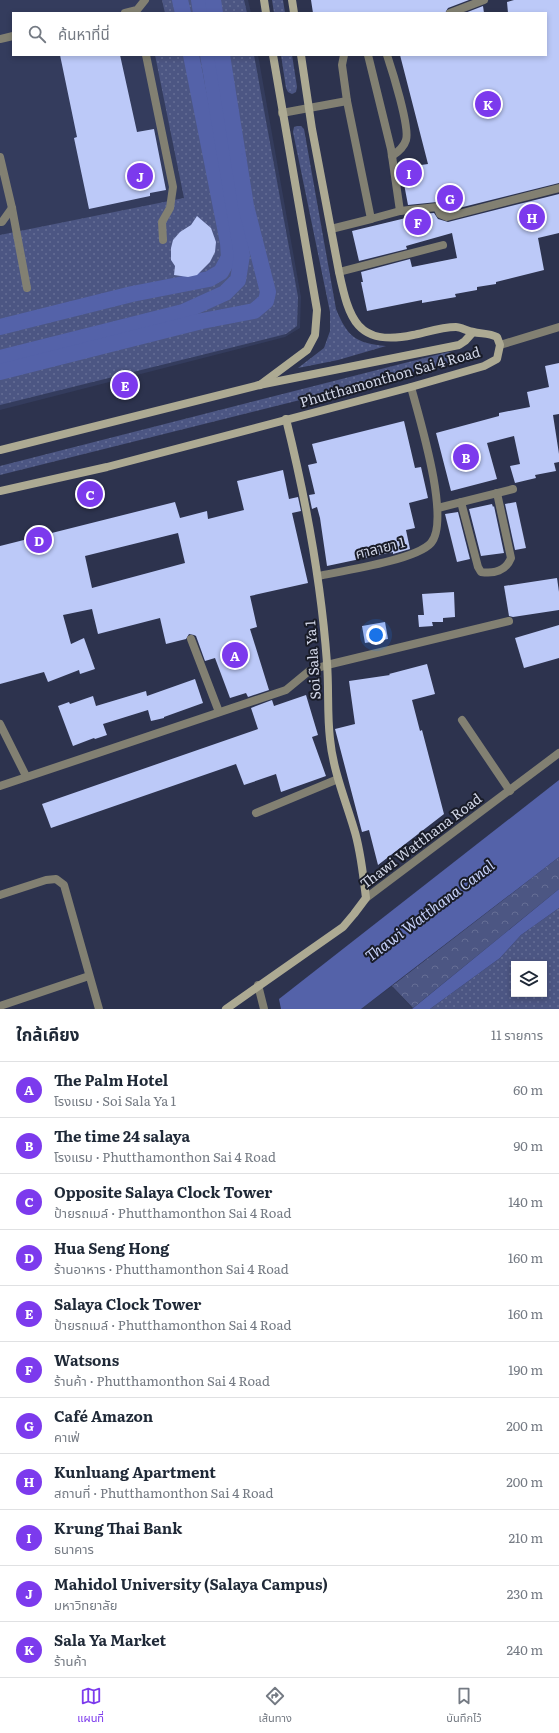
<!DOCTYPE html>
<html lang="th">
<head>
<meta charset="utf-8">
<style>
  :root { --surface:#fff; --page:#f6f6f7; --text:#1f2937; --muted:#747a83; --line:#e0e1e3; --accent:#7c3aed }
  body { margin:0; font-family:Literata,"Noto Sans Thai",serif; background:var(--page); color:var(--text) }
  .controls { position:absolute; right:12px; bottom:12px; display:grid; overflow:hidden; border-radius:0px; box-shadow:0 2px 6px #0003 }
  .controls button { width:36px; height:36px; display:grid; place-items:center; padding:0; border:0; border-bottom:1px solid var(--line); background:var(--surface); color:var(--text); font:20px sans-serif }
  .you { position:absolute; left:376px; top:635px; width:14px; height:14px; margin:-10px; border:3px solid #fff; border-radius:50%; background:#1a73e8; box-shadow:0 0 0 6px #1a73e833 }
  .badge { display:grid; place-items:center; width:26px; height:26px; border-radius:50%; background:var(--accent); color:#fff; font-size:13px; font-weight:700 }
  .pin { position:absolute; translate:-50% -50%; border:2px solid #fff; box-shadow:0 1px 4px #0006 }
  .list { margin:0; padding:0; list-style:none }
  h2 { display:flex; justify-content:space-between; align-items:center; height:52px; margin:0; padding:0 16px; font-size:17px }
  h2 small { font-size:13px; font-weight:400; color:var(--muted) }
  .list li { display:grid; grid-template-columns:26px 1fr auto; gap:12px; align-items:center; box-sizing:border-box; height:56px; padding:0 16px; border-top:1px solid var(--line) }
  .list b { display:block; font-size:15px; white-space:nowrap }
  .list p { margin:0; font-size:13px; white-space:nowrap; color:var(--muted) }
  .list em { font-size:13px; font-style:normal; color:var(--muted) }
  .icon { flex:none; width:22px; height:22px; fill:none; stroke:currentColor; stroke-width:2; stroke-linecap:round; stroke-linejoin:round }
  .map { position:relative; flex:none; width:559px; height:1009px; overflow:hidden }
  .search { position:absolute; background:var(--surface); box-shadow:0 2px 6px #0003; left:12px; right:12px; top:12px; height:44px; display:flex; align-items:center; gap:10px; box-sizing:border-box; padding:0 14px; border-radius:0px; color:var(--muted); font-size:15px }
  .sheet { height:668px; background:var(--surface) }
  nav { display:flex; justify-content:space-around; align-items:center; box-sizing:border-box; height:56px; border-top:1px solid var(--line); background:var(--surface); font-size:11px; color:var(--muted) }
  nav a { display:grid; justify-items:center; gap:2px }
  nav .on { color:var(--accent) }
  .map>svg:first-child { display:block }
  .built { fill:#343c5d }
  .grass { fill:url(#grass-dots); fill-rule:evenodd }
  .forest { fill:url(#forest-crowns) }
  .water { fill:#5462a9 }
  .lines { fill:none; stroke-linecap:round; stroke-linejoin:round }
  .canal { stroke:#5462a9; stroke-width:16 }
  .building { fill:#bcc9f8; fill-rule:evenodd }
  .service { stroke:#828072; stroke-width:8 }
  .minor { stroke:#828072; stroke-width:8 }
  .tertiary { stroke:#828072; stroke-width:8 }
  .secondary { stroke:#adaa93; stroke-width:8 }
  .labels { text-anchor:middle; stroke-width:4; stroke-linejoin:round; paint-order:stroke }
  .street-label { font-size:14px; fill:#d1d6e7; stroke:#191c28 }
  .water-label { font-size:15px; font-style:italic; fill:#c6d1f9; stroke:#191c28 }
</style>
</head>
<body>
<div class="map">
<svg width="559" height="1009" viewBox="0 0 559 1009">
  <defs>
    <pattern id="grass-dots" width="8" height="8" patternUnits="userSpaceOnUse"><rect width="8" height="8" fill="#4c5683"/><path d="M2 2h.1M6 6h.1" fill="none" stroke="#656e95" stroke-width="1.8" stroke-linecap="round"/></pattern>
    <pattern id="forest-crowns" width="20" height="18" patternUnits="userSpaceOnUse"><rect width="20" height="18" fill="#4c5683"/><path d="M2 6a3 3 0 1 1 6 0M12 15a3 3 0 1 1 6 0" fill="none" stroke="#656e95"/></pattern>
  </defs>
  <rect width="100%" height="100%" fill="#2d334e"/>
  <g class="built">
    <polygon points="0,0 248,0 251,13 13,13 13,55 258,55 301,297 300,328 285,337 0,410"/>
    <polygon points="392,986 413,1009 361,1009"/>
  </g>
  <g class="grass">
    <polygon points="162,0 244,0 247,13 165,13"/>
    <polygon points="272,0 283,0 285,13 274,13"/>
    <polygon points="155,55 254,55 298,297 297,326 286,334 0,405 0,235 184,198"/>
    <polygon points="281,55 292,55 297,87 296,92 292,94 288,92 286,88"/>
    <path d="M297,126H301L304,129L336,309C348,338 356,343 386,346L338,360L298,368L324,348L330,331V312L293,132L294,127Z"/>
    <polygon points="448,352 452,353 454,356 452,362 0,475 0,466"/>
    <path d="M559,908V1009H430L500,958L521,935ZM514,964H544V994H514Z"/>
  </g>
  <polygon class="forest" points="559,857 559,889 413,1008 392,986"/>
  <g class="water">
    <polygon points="559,780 559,857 361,1009 281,1009 279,999"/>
    <polygon points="559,889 559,908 521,935 500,958 430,1009 412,1009"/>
  </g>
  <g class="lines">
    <g class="canal">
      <polyline points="180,0 183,13"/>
      <polyline points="199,0 201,13"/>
      <polyline points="213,0 215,13"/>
      <polyline points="0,327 132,294 209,279 221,272 229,257 228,243 191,55"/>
      <polyline points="0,358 183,312 225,293 238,280 242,255 208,55"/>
      <polyline points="0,372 202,321 254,311 266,301 268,292 246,206 222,55"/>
    </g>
  </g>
  <g class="building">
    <polygon points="311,0 469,0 448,8 445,13 313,13"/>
    <polygon points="514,0 559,0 559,183 447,211 444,210 440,203 437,202 408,205 401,168 428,164 400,55 546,55 546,13 508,13 507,2"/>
    <polygon points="483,6 484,13 465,13"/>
    <polygon points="60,55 120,55 137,132 154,129 166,190 150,193 150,196 89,209 74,138 77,137"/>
    <polygon points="559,194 559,233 538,238 544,270 496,282 496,284 477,287 477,290 455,294 456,297 422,303 422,300 367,311 361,282 363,282 361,272 410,259 412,267 457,258 452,233 406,246 407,249 359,261 352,231 410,217 410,215 434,213 438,219 448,222"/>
    <polygon points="197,216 211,228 216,242 215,252 210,262 197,275 188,277 174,275 175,266 171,260 171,248 173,240 180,232 191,225"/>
    <polygon points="559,363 559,414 553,415 559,454 559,462 554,463 556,471 535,475 536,478 515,483 510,466 520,464 514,436 487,443 497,479 451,491 436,433 499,416 499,413 530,407 527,392 549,387 545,366"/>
    <polygon points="404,421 415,468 421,467 428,498 409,503 415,528 406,530 410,549 393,554 393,552 327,566 320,518 317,507 312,509 309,495 315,494 308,465 317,463 312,444"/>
    <path d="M283,470L289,499L298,497L301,511L292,513L308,583L250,596L257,627L250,629L269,690L248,697L246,693L230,698L215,658L205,661L196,636L194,635L189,634L186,639L166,644L160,618L98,634L92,609L63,615L71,644L84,638L95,669L80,674L79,670L48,682L44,672L0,684V546L175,502L180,518L207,511L208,519L244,510L237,481ZM178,533L185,563L92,588L85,556Z"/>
    <polygon points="516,502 526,548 515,550 505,504"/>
    <polygon points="492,504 493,507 494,506 504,553 481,556 469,509"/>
    <polygon points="458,512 470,559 457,562 445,514"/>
    <polygon points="557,578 559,592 559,610 513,617 509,616 504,586"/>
    <polygon points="454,592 455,617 443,618 443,622 432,622 433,626 419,627 418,615 424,615 422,594"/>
    <polygon points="385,622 388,639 365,643 362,626"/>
    <polygon points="559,625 559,658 524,668 515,638"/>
    <polygon points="427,664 435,694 412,700 420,731 422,730 444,814 378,865 369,830 362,832 335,729 355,724 349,681 390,675 389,674"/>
    <polygon points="195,679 203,703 164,717 164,718 151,721 148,710 103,724 107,735 95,739 94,738 73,746 58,706 69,702 70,704 93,696 96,706 146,691 147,696"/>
    <polygon points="306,695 318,735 312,737 326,776 281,792 276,774 244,785 236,764 51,828 42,804 258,729 251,708 272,700 274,706"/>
  </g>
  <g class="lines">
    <g class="service">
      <polyline points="125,13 137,10 145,0"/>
      <polyline points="450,13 484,0"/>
      <polyline points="0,39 13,36"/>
      <polyline points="146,55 173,187 170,208 162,222 163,240"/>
      <polyline points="344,55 342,65 347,101 371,219 400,211 437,207 440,214 447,217 559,188"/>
      <polyline points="368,55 391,149 400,211"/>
      <path d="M387,55C392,70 410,127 406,140C404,147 398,152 392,156"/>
      <polyline points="309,108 347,101"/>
      <polyline points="0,157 12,208 27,288"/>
      <polyline points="0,222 2,222 12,208"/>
      <polyline points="331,229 371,219"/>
      <polyline points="339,272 443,245"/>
      <path d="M461,502L478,567L481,572C494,574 506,571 511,558L497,493"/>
      <polyline points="438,508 513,489"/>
      <path d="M318,576C342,571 416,560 431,543C451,520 419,417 411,387"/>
      <polyline points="191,639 219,712"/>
      <polyline points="327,665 509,621"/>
      <polyline points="462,720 510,791"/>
      <polyline points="256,813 338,779"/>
    </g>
    <g class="minor">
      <polyline points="500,345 559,327"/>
      <polyline points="0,724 26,776"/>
      <polyline points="0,786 286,690 309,671 327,665"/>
      <polyline points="0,895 46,880 56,879 64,885 99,1009"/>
      <polyline points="366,898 559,753"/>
      <polyline points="0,1006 89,976"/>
    </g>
    <g class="tertiary">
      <polyline points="282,113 309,108"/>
      <polyline points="258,985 264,1009"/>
    </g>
    <g class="secondary">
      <polyline points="264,0 266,13"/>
      <polyline points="292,0 294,13"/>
      <polyline points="260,385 307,350 315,335 317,310 273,55"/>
      <polyline points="0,450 259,385 459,345 465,341 473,332"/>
      <path d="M0,491L107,467L411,387L484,366L497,359L500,345L497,337C489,333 482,334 473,332C467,331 461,327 456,327C442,327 427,332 413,335C357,347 349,319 339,272L312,129L301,55"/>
      <path d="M226,1009L343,927L354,914L366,898C363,875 361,851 354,829C345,799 333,770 330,739C327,714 329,688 327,663C321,580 306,500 286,419"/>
    </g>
  </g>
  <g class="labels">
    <g class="street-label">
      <text transform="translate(390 377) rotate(-16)" y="5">Phutthamonthon Sai 4 Road</text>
      <text transform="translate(380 548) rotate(-14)" y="5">ศาลายา 1</text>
      <text transform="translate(313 660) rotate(-94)" y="5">Soi Sala Ya 1</text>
      <text transform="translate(421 841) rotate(-37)" y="5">Thawi Watthana Road</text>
    </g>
    <g class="water-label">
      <text transform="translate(430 911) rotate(-37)" y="5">Thawi Watthana Canal</text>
    </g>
  </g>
</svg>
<div class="controls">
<button><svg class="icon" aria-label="layers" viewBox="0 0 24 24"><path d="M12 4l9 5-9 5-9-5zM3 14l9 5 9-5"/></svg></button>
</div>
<div class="you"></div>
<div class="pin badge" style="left:235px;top:655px">A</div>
<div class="pin badge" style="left:466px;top:457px">B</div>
<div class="pin badge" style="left:90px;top:494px">C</div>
<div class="pin badge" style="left:39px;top:540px">D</div>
<div class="pin badge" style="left:125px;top:385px">E</div>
<div class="pin badge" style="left:418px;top:222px">F</div>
<div class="pin badge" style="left:450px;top:198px">G</div>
<div class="pin badge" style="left:532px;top:217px">H</div>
<div class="pin badge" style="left:409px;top:173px">I</div>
<div class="pin badge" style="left:140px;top:176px">J</div>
<div class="pin badge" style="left:488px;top:104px">K</div>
<div class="search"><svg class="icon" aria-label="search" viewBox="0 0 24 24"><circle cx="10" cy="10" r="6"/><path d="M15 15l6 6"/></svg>ค้นหาที่นี่</div>
</div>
<section class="sheet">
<h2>ใกล้เคียง<small>11 รายการ</small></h2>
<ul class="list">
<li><span class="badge">A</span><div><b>The Palm Hotel</b><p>โรงแรม · Soi Sala Ya 1</p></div><em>60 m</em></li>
<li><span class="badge">B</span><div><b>The time 24 salaya</b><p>โรงแรม · Phutthamonthon Sai 4 Road</p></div><em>90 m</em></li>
<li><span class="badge">C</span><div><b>Opposite Salaya Clock Tower</b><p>ป้ายรถเมล์ · Phutthamonthon Sai 4 Road</p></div><em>140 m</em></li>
<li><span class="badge">D</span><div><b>Hua Seng Hong</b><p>ร้านอาหาร · Phutthamonthon Sai 4 Road</p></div><em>160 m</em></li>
<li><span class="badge">E</span><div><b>Salaya Clock Tower</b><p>ป้ายรถเมล์ · Phutthamonthon Sai 4 Road</p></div><em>160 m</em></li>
<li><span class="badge">F</span><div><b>Watsons</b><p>ร้านค้า · Phutthamonthon Sai 4 Road</p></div><em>190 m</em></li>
<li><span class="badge">G</span><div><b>Café Amazon</b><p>คาเฟ่</p></div><em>200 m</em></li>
<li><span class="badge">H</span><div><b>Kunluang Apartment</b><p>สถานที่ · Phutthamonthon Sai 4 Road</p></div><em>200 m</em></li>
<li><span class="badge">I</span><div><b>Krung Thai Bank</b><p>ธนาคาร</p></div><em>210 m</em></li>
<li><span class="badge">J</span><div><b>Mahidol University (Salaya Campus)</b><p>มหาวิทยาลัย</p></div><em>230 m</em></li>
<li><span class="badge">K</span><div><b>Sala Ya Market</b><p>ร้านค้า</p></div><em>240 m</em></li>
</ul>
</section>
<nav>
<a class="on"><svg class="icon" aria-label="map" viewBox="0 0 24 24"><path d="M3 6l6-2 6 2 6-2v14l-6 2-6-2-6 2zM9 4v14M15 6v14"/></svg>แผนที่</a>
<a><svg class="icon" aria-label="directions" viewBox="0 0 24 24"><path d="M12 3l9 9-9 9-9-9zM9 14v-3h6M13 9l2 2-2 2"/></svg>เส้นทาง</a>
<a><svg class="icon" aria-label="saved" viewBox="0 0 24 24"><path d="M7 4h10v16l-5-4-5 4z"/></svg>บันทึกไว้</a>
</nav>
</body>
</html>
